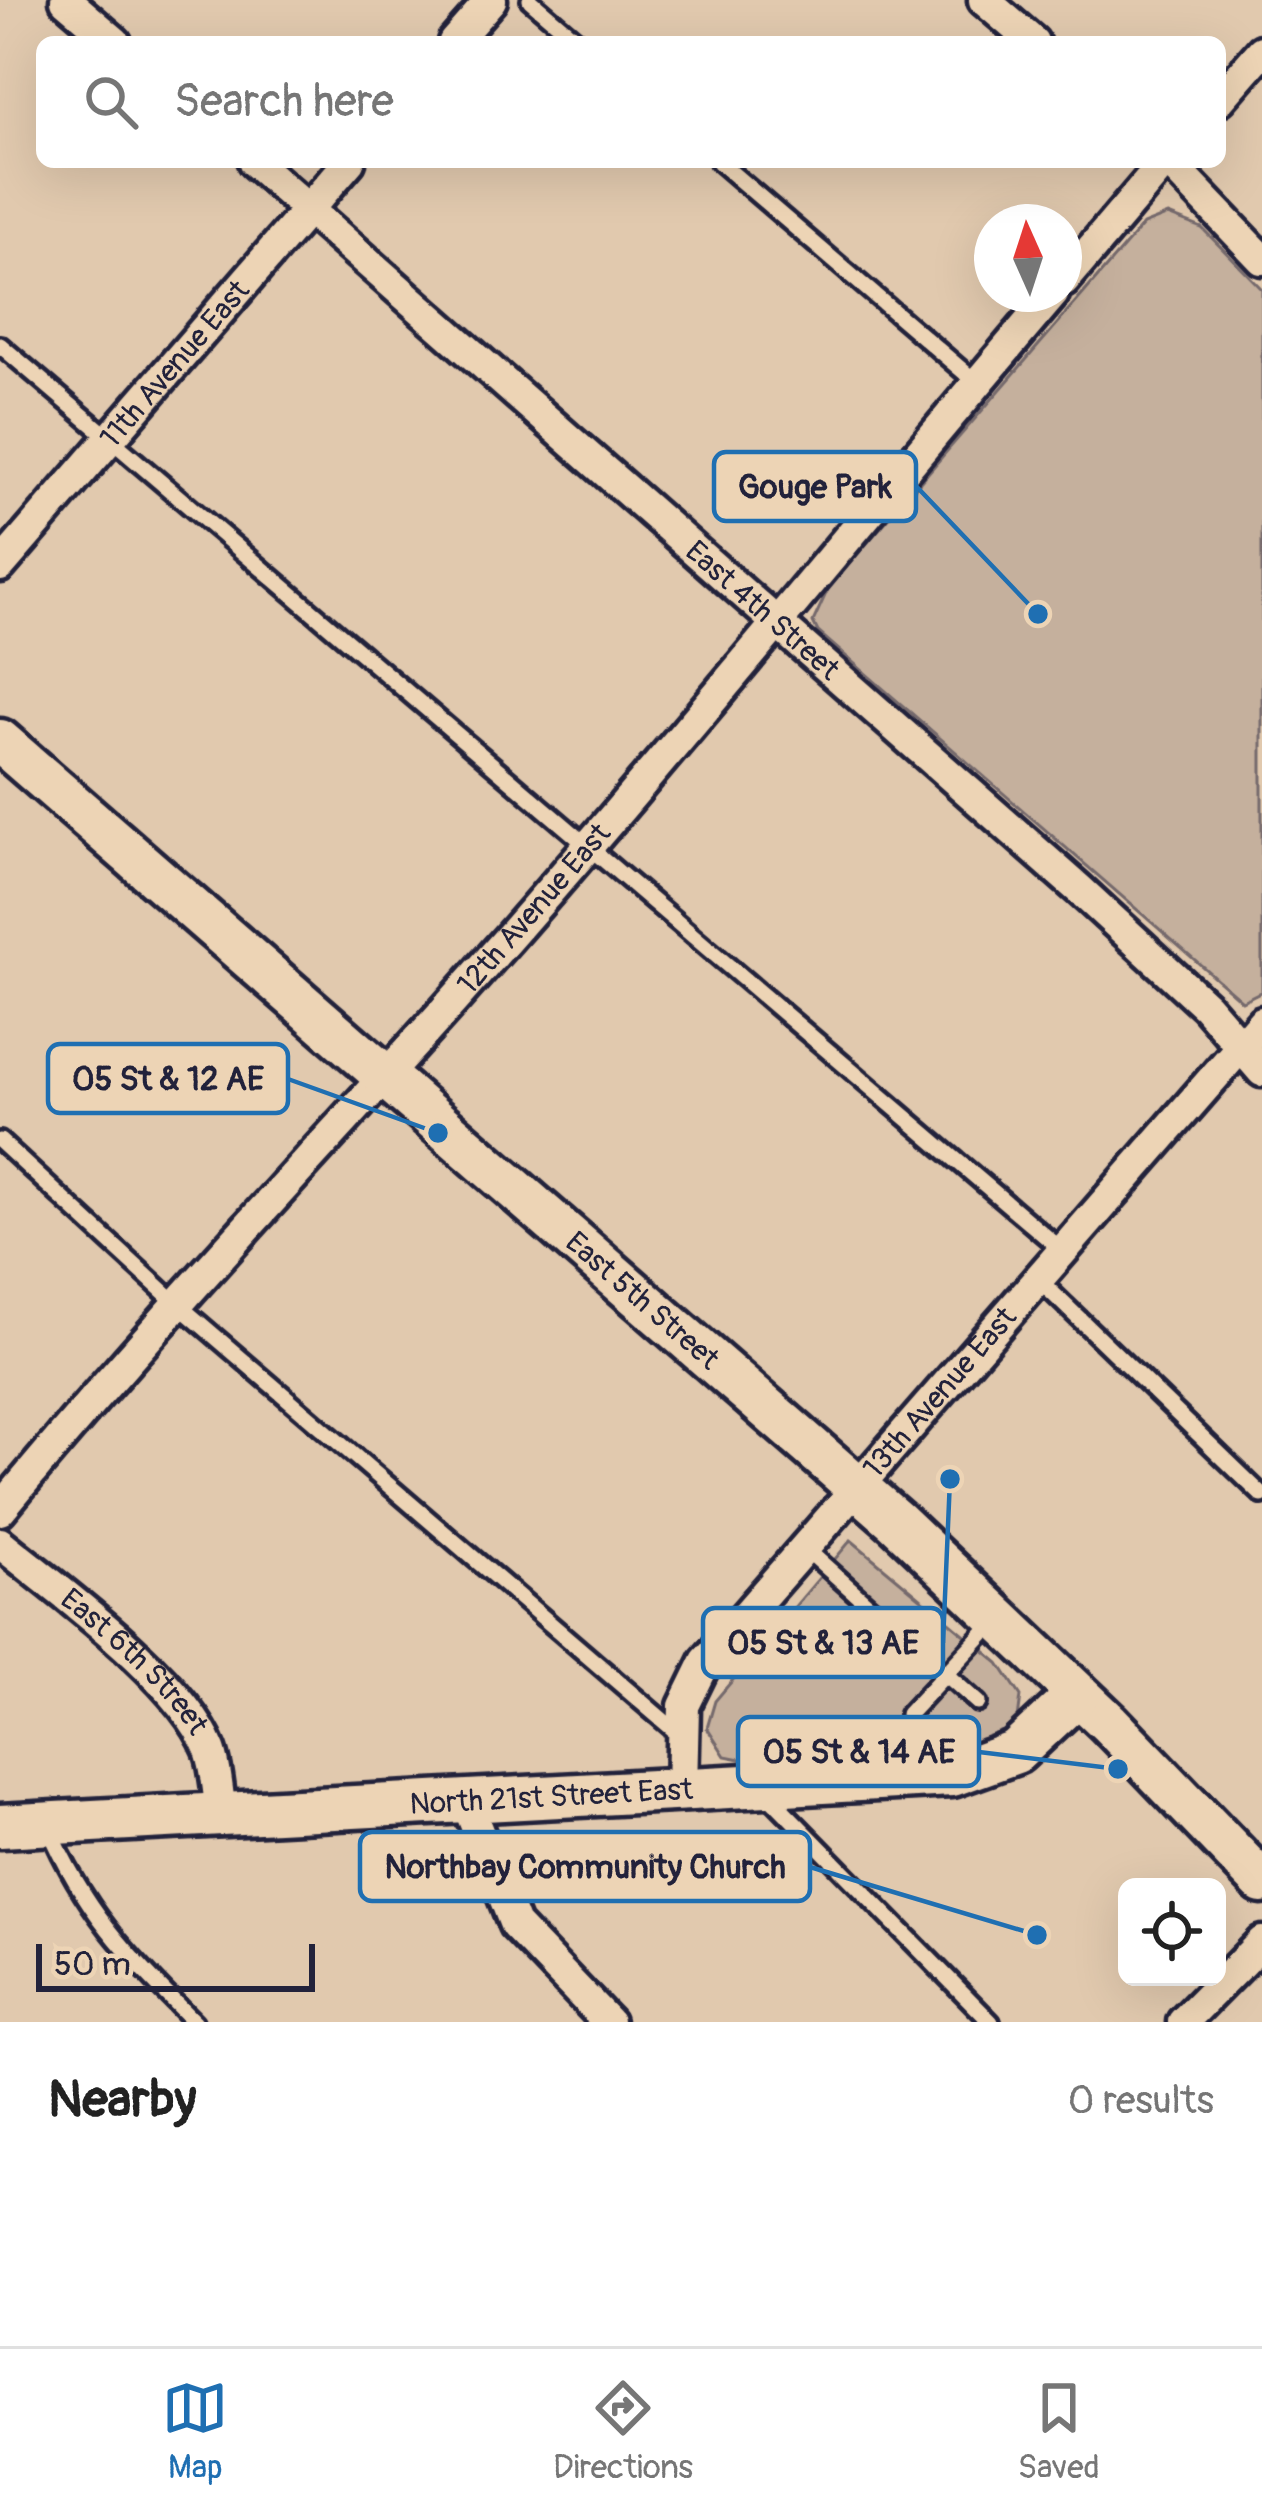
<!DOCTYPE html>
<html lang="en">
<head>
<meta charset="utf-8">
<style>
  :root { --surface:#fff; --page:#f2f2f2; --text:#222; --muted:#767676; --line:#e0e0e0; --accent:#1f6fb2 }
  body { margin:0; font-family:Pangolin,sans-serif; background:var(--page); color:var(--text) }
  .controls { position:absolute; right:36px; bottom:36px; display:grid; overflow:hidden; border-radius:18px; box-shadow:0 12px 48px #0002 }
  .controls button { width:108px; height:108px; display:grid; place-items:center; padding:0; border:0; border-bottom:3px solid var(--line); background:var(--surface); color:var(--text); font:60px sans-serif }
  .compass { position:absolute; left:974px; top:204px; width:108px; height:108px; border-radius:50%; background:var(--surface); box-shadow:0 12px 48px #0002; rotate:357deg }
  .scale { position:absolute; left:36px; bottom:30px; width:279px; box-sizing:border-box; padding-left:12px; border:6px solid #22223b; border-top:0; font-size:33px; line-height:42px; white-space:nowrap; color:#22223b; -webkit-text-stroke:9px #edd4b5; paint-order:stroke }
  .list { margin:0; padding:0; list-style:none }
  h2 { display:flex; justify-content:space-between; align-items:center; height:156px; margin:0; padding:0 48px; font-size:51px }
  h2 small { font-size:39px; font-weight:400; color:var(--muted) }
  .icon { flex:none; width:66px; height:66px; fill:none; stroke:currentColor; stroke-width:2; stroke-linecap:round; stroke-linejoin:round }
  .map { position:relative; flex:none; width:1262px; height:2022px; overflow:hidden }
  .search { position:absolute; background:var(--surface); box-shadow:0 12px 48px #0002; left:36px; right:36px; top:36px; height:132px; display:flex; align-items:center; gap:30px; box-sizing:border-box; padding:0 42px; border-radius:18px; color:var(--muted); font-size:45px }
  .sheet { height:324px; background:var(--surface) }
  nav { display:flex; justify-content:space-around; align-items:center; box-sizing:border-box; height:168px; border-top:3px solid var(--line); background:var(--surface); font-size:33px; color:var(--muted) }
  nav a { display:grid; justify-items:center; gap:6px }
  nav .on { color:var(--accent) }
  .map>svg:first-child { display:block }
  .green { fill:#c5b09d; stroke:#74696c; stroke-width:3 }
  .lines { fill:none; stroke-linecap:round; stroke-linejoin:round }
  .lane-casing { stroke:#22223b; stroke-width:24 }
  .street-casing { stroke:#22223b; stroke-width:39 }
  .secondary-casing { stroke:#22223b; stroke-width:51 }
  .lane { stroke:#edd4b5; stroke-width:15 }
  .street { stroke:#edd4b5; stroke-width:30 }
  .secondary { stroke:#edd4b5; stroke-width:42 }
  .labels { text-anchor:middle; stroke-width:10; stroke-linejoin:round; paint-order:stroke }
  .street-label { font-size:30px; fill:#22223b; stroke:#edd4b5 }
  .leader { fill:none; stroke:#1f6fb2; stroke-width:4.5 }
  .callout-dot { fill:#1f6fb2; stroke:#edd4b5; stroke-width:4.5 }
  .callout { fill:#edd4b5; stroke:#1f6fb2; stroke-width:4.5 }
  .callout-label { font-size:33px; text-anchor:middle; font-weight:bold; fill:#22223b }
</style>
</head>
<body>
<div class="map">
<svg width="1262" height="2022" viewBox="0 0 1262 2022">
  <rect width="100%" height="100%" fill="#e1c9ae"/>
  <filter id="ink" filterUnits="userSpaceOnUse"><feTurbulence type="fractalNoise" baseFrequency=".00833" numOctaves="2"/><feDisplacementMap in="SourceGraphic" scale="24" xChannelSelector="R" yChannelSelector="G"/><feConvolveMatrix kernelMatrix="1 2 1 2 8 2 1 2 1" color-interpolation-filters="sRGB"/></filter>
  <g filter="url(#ink)">
    <g class="green">
      <polygon points="1168,215 1202,228 1262,289 1262,991 1242,1001 818,632 813,622 829,587 1143,225"/>
      <polygon points="851,1540 999,1663 1021,1696 1017,1727 978,1746 760,1763 725,1756 707,1728 715,1701"/>
    </g>
    <g class="lines">
      <defs>
        <g id="lane">
          <polyline points="530,0 579,42"/>
          <polyline points="719,162 977,383"/>
          <polyline points="0,345 1064,1252"/>
          <polyline points="0,1141 176,1303 680,1735"/>
          <polyline points="1040,1281 1262,1495"/>
          <polyline points="806,1549 978,1703"/>
          <polyline points="908,1714 996,1620"/>
          <polyline points="765,1792 991,2022"/>
          <path d="M48,1826C85,1913 129,1956 194,2022"/>
        </g>
        <g id="street">
          <polyline points="66,0 115,42"/>
          <polyline points="984,0 1033,42"/>
          <polyline points="454,42 491,0"/>
          <polyline points="1220,99 1262,51"/>
          <path id="s1" d="M254,162L1079,889L1206,1006L1262,1071"/>
          <polyline points="1169,162 1262,259"/>
          <polyline points="1064,281 1165,162"/>
          <path id="s2" d="M0,566L349,162"/>
          <path id="s3" d="M0,1510C124,1360 255,1218 386,1075C617,823 831,554 1053,294"/>
          <path id="s4" d="M0,1543C60,1592 181,1678 210,1750C217,1769 218,1794 221,1814"/>
          <path id="s5" d="M682,1789L684,1706L706,1661L1262,1022"/>
          <polyline points="466,1801 515,1925 608,2022"/>
          <polyline points="1183,2022 1262,1942"/>
        </g>
        <g id="secondary">
          <path id="s6" d="M0,741L896,1521L1109,1723L1262,1882"/>
          <path id="s7" d="M0,1826L952,1775L1016,1752L1077,1695"/>
        </g>
      </defs>
      <use href="#lane" class="lane-casing"/>
      <use href="#street" class="street-casing"/>
      <use href="#secondary" class="secondary-casing"/>
      <use href="#lane" class="lane"/>
      <use href="#street" class="street"/>
      <use href="#secondary" class="secondary"/>
    </g>
  </g>
  <g class="labels">
    <g class="street-label">
      <text dy="10" stroke="none"><textPath href="#s2" startOffset="267">11th Avenue East</textPath></text>
      <text dy="10" stroke="none"><textPath href="#s1" startOffset="678">East 4th Street</textPath></text>
      <text dy="10" stroke="none"><textPath href="#s3" startOffset="804">12th Avenue East</textPath></text>
      <text dy="10" stroke="none"><textPath href="#s6" startOffset="852">East 5th Street</textPath></text>
      <text dy="10" stroke="none"><textPath href="#s5" startOffset="489">13th Avenue East</textPath></text>
      <text dy="10" stroke="none"><textPath href="#s4" startOffset="180">East 6th Street</textPath></text>
      <text dy="10" stroke="none"><textPath href="#s7" startOffset="552">North 21st Street East</textPath></text>
    </g>
  </g>
  <path class="leader" d="M1038 614L916 486M438 1133L288 1079M950 1479L943 1643M1118 1769L979 1752M1037 1935L810 1867"/>
  <g class="callout-dot">
    <circle cx="1038" cy="614" r="12"/>
    <circle cx="438" cy="1133" r="12"/>
    <circle cx="950" cy="1479" r="12"/>
    <circle cx="1118" cy="1769" r="12"/>
    <circle cx="1037" cy="1935" r="12"/>
  </g>
  <g class="callout">
    <rect x="714" y="452" width="202" height="69" rx="12"/>
    <rect x="48" y="1044" width="240" height="69" rx="12"/>
    <rect x="703" y="1608" width="240" height="69" rx="12"/>
    <rect x="738" y="1717" width="241" height="69" rx="12"/>
    <rect x="360" y="1832" width="450" height="69" rx="12"/>
  </g>
  <g class="callout-label">
    <text x="815" y="498">Gouge Park</text>
    <text x="168" y="1090">05 St &amp; 12 AE</text>
    <text x="823" y="1654">05 St &amp; 13 AE</text>
    <text x="859" y="1763">05 St &amp; 14 AE</text>
    <text x="585" y="1878">Northbay Community Church</text>
  </g>
</svg>
<div class="controls">
<button><svg class="icon" aria-label="locate" viewBox="0 0 24 24"><circle cx="12" cy="12" r="6"/><path d="M12 2v4M12 18v4M2 12h4M18 12h4"/></svg></button>
</div>
<svg class="compass" viewBox="-18 -18 36 36"><path d="M0-13l5 13h-10z" fill="#e53935"/><path d="M0 13l5-13h-10z" fill="#767676"/></svg>
<div class="scale">50 m</div>
<div class="search"><svg class="icon" aria-label="search" viewBox="0 0 24 24"><circle cx="10" cy="10" r="6"/><path d="M15 15l6 6"/></svg>Search here</div>
</div>
<section class="sheet">
<h2>Nearby<small>0 results</small></h2>
<ul class="list">
</ul>
</section>
<nav>
<a class="on"><svg class="icon" aria-label="map" viewBox="0 0 24 24"><path d="M3 6l6-2 6 2 6-2v14l-6 2-6-2-6 2zM9 4v14M15 6v14"/></svg>Map</a>
<a><svg class="icon" aria-label="directions" viewBox="0 0 24 24"><path d="M12 3l9 9-9 9-9-9zM9 14v-3h6M13 9l2 2-2 2"/></svg>Directions</a>
<a><svg class="icon" aria-label="saved" viewBox="0 0 24 24"><path d="M7 4h10v16l-5-4-5 4z"/></svg>Saved</a>
</nav>
</body>
</html>
